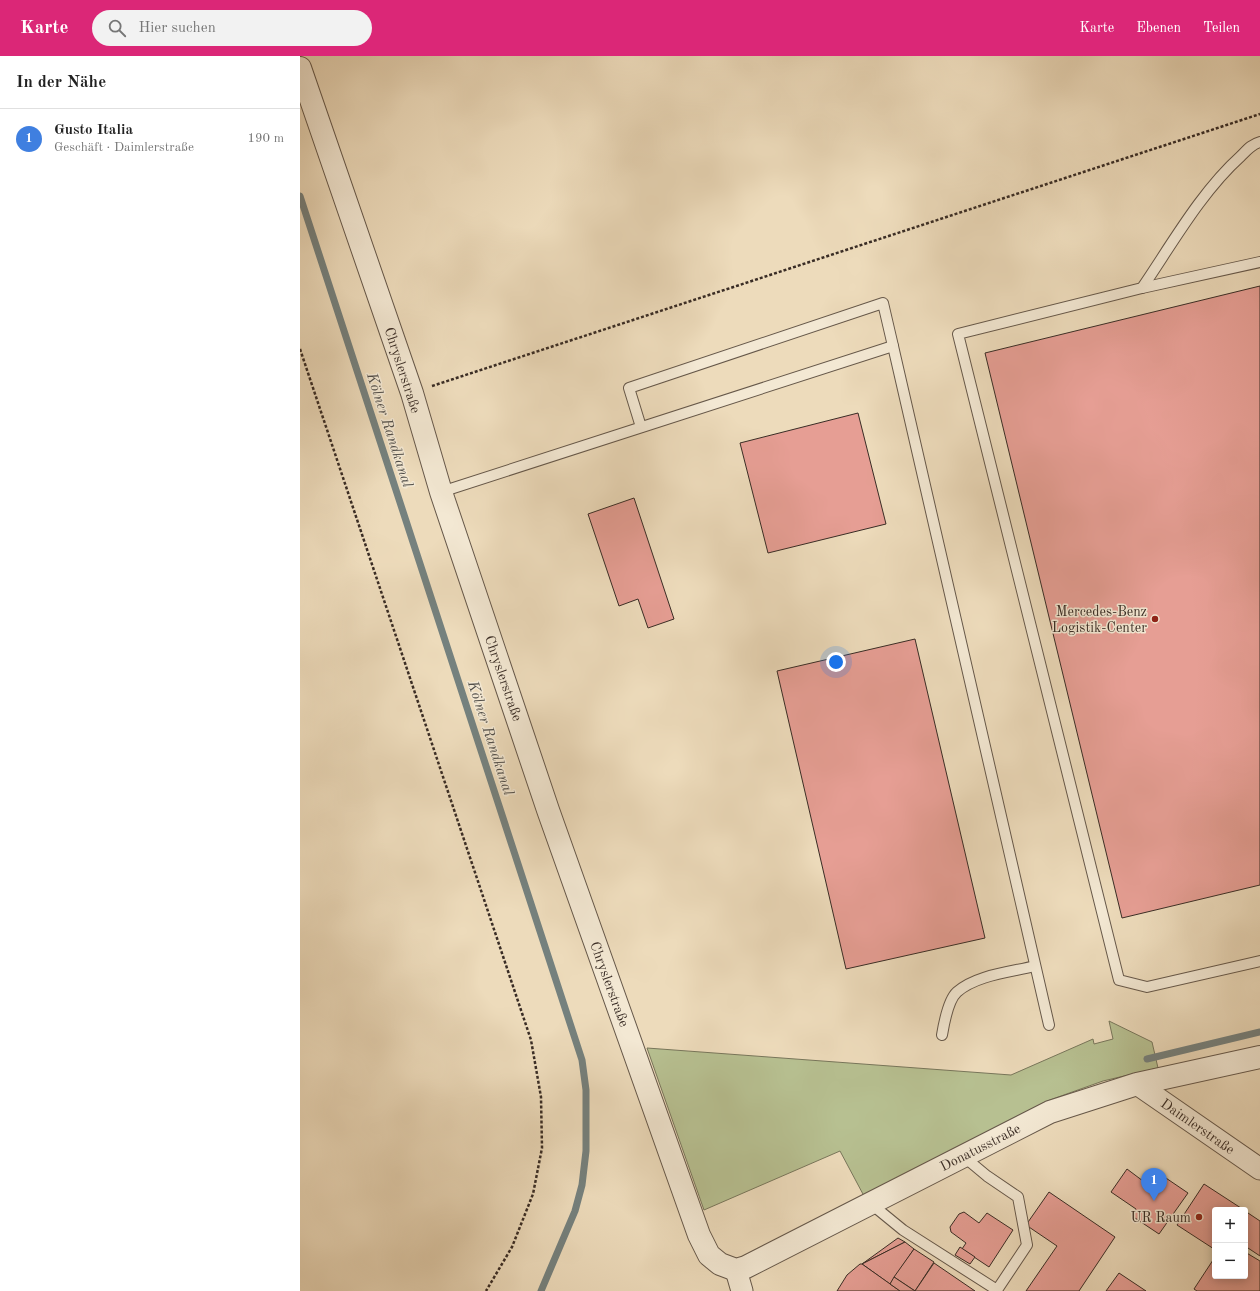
<!DOCTYPE html>
<html lang="de">
<head>
<meta charset="utf-8">
<style>
  :root { --surface:#fff; --page:#f2f2f2; --text:#222; --muted:#767676; --line:#e0e0e0; --accent:#db2777 }
  body { margin:0; font-family:"Old Standard TT",serif; background:var(--page); color:var(--text) }
  .controls { position:absolute; right:12px; bottom:12px; display:grid; overflow:hidden; border-radius:4px; box-shadow:0 2px 10px #0003 }
  .controls button { width:36px; height:36px; display:grid; place-items:center; padding:0; border:0; border-bottom:1px solid var(--line); background:var(--surface); color:var(--text); font:20px sans-serif }
  .you { position:absolute; left:536px; top:606px; width:14px; height:14px; margin:-10px; border:3px solid #fff; border-radius:50%; background:#1a73e8; box-shadow:0 0 0 6px #1a73e833 }
  .badge { display:grid; place-items:center; width:26px; height:26px; border-radius:50%; background:var(--accent); color:#fff; font-size:13px; font-weight:700 }
  .pin { position:absolute; translate:-50% -33px; filter:drop-shadow(0 1px 2px #0008) }
  .pin::after { content:''; position:absolute; top:21px; width:14px; height:12px; background:inherit; clip-path:polygon(0 0,100% 0,50% 100%) }
  .list { margin:0; padding:0; list-style:none }
  h2 { display:flex; justify-content:space-between; align-items:center; height:52px; margin:0; padding:0 16px; font-size:17px }
  h2 small { font-size:13px; font-weight:400; color:var(--muted) }
  .list li { display:grid; grid-template-columns:26px 1fr auto; gap:12px; align-items:center; box-sizing:border-box; height:60px; padding:0 16px; border-top:1px solid var(--line) }
  .list b { display:block; font-size:15px; white-space:nowrap }
  .list p { margin:0; font-size:13px; white-space:nowrap; color:var(--muted) }
  .list em { font-size:13px; font-style:normal; color:var(--muted) }
  .icon { flex:none; width:22px; height:22px; fill:none; stroke:currentColor; stroke-width:2; stroke-linecap:round; stroke-linejoin:round }
  .map { position:relative; flex:none; width:960px; height:1235px; overflow:hidden }
  header { display:flex; align-items:center; gap:24px; box-sizing:border-box; height:56px; padding:0 20px; background:var(--accent); color:#fff }
  header strong { font-size:19px }
  nav { display:flex; gap:22px; margin-inline-start:auto; font-size:14px }
  .search { width:280px; height:36px; background:var(--page); display:flex; align-items:center; gap:10px; box-sizing:border-box; padding:0 14px; border-radius:22px; color:var(--muted); font-size:15px }
  main { display:flex }
  aside { flex:1; background:var(--surface) }
  .map>svg:first-child { display:block }
  .green { fill:#b7c091; stroke:#78765b }
  .lines { fill:none; stroke-linecap:round; stroke-linejoin:round }
  .stream { stroke:#75817e; stroke-width:7 }
  .building { fill:#e69e94; stroke:#392c25 }
  .service-casing { stroke:#66584a; stroke-width:12 }
  .minor-casing { stroke:#66584a; stroke-width:23 }
  .tertiary-casing { stroke:#66584a; stroke-width:24 }
  .path { stroke:#392c25; stroke-width:2.5; stroke-dasharray:3 2; stroke-linecap:butt }
  .service { stroke:#f3e8d3; stroke-width:10 }
  .minor { stroke:#f3e8d3; stroke-width:21 }
  .tertiary { stroke:#f3e8d3; stroke-width:22 }
  .poi-dot { fill:#8f2418; stroke:#f3e8d3; stroke-width:1.5 }
  .labels { text-anchor:middle; stroke-width:3; stroke-linejoin:round; paint-order:stroke }
  .street-label { font-size:14px; fill:#392c25; stroke:#f3e8d3 }
  .poi-label { font-size:14px; fill:#392c25; stroke:#f3e8d3; text-anchor:end }
  .water-label { font-size:15px; font-style:italic; fill:#524f4a; stroke:#f3e8d3 }
</style>
</head>
<body>
<header>
<strong>Karte</strong>
<div class="search"><svg class="icon" aria-label="search" viewBox="0 0 24 24"><circle cx="10" cy="10" r="6"/><path d="M15 15l6 6"/></svg>Hier suchen</div>
<nav><a>Karte</a><a>Ebenen</a><a>Teilen</a></nav>
</header>
<main>
<aside>
<h2>In der Nähe<small></small></h2>
<ul class="list">
<li><span class="badge" style="background:#3f7fe0">1</span><div><b>Gusto Italia</b><p>Geschäft · Daimlerstraße</p></div><em>190 m</em></li>
</ul>
</aside>
<div class="map">
<svg width="960" height="1235" viewBox="0 0 960 1235">
  <rect width="100%" height="100%" fill="#eddbbb"/>
  <filter id="stains"><feTurbulence type="fractalNoise" baseFrequency=".005" numOctaves="4"/><feColorMatrix values="0 0 0 0 .2 0 0 0 0 .09 0 0 0 0 .02 0 0 0 .5 -.17"/></filter>
  <radialGradient id="worn" r=".72"><stop offset=".6" stop-color="#630" stop-opacity="0"/><stop offset="1" stop-color="#630" stop-opacity=".3"/></radialGradient>
  <polygon class="green" points="809,965 852,986 858,1012 803,1025 747,1045 564,1140 540,1095 404,1154 347,992 711,1019 793,983 794,988 813,983"/>
  <g class="lines">
    <g class="stream">
      <polyline points="0,140 282,1004 286,1034 286,1095 282,1129 275,1155 241,1235"/>
      <polyline points="847,1003 960,976"/>
    </g>
  </g>
  <g class="building">
    <polygon points="960,230 960,829 822,862 685,297"/>
    <polygon points="558,357 586,468 468,497 440,387"/>
    <polygon points="334,442 374,563 348,572 338,543 319,550 288,458"/>
    <polygon points="615,583 685,882 546,913 477,615"/>
    <polygon points="827,1113 851,1131 860,1118 888,1137 859,1178 832,1160 836,1153 811,1136"/>
    <polygon points="904,1128 944,1154 915,1154 915,1190 914,1193 877,1169"/>
    <polygon points="749,1136 815,1181 779,1235 726,1235 757,1190 726,1169"/>
    <polygon points="945,1155 960,1165 960,1200 945,1190"/>
    <polygon points="664,1156 679,1167 687,1157 713,1174 689,1211 662,1193 666,1187 651,1176 650,1171 659,1158"/>
    <polygon points="598,1182 605,1186 562,1208"/>
    <polygon points="605,1186 614,1193 590,1228 562,1208"/>
    <polygon points="660,1191 675,1201 670,1208 655,1199"/>
    <polygon points="614,1193 634,1206 615,1235 594,1221"/>
    <polygon points="945,1196 960,1205 960,1235 897,1235 894,1233 915,1201 915,1220 945,1220"/>
    <polygon points="634,1207 675,1235 615,1235"/>
    <polygon points="560,1208 562,1208 600,1235 537,1235 547,1219"/>
    <polygon points="819,1217 846,1235 806,1235"/>
    <polygon points="594,1221 615,1235 600,1235 590,1228"/>
  </g>
  <g class="lines">
    <defs>
      <g id="service">
        <path d="M960,86C952,88 947,94 941,100C901,136 872,188 842,232L658,278L819,924L847,931L960,905"/>
        <polyline points="842,232 960,206"/>
        <polyline points="341,371 329,332 583,247 593,290"/>
        <polyline points="141,436 593,290 749,969"/>
        <path d="M642,979C644,967 648,944 657,936C676,919 711,916 735,910"/>
        <polyline points="570,1147 603,1174 697,1234 727,1189 718,1141 687,1120 663,1100"/>
      </g>
      <g id="minor">
        <polyline points="837,1028 960,1113"/>
        <polyline points="436,1214 442,1235"/>
      </g>
      <polyline id="tertiary" points="0,12 112,337 141,436 248,754 399,1179 409,1199 420,1208 436,1214 446,1211 750,1056 837,1028 960,1001"/>
    </defs>
    <use href="#service" class="service-casing"/>
    <use href="#minor" class="minor-casing"/>
    <use href="#tertiary" class="tertiary-casing"/>
    <g class="path">
      <polyline points="0,293 231,984 241,1041 242,1092 233,1138 212,1191 186,1235"/>
      <polyline points="132,330 960,58"/>
    </g>
    <use href="#service" class="service"/>
    <use href="#minor" class="minor"/>
    <use href="#tertiary" class="tertiary"/>
  </g>
  <g class="poi-dot">
    <circle cx="855" cy="563" r="4"/>
    <circle cx="899" cy="1161" r="4"/>
  </g>
  <g class="labels">
    <g class="street-label">
      <text transform="translate(103 314) rotate(72)" y="5">Chryslerstraße</text>
      <text transform="translate(204 622) rotate(71)" y="5">Chryslerstraße</text>
      <text transform="translate(310 928) rotate(70)" y="5">Chryslerstraße</text>
      <text transform="translate(898 1070) rotate(35)" y="5">Daimlerstraße</text>
      <text transform="translate(680 1091) rotate(-27)" y="5">Donatusstraße</text>
    </g>
    <g class="poi-label">
      <text x="847" y="560">Mercedes-Benz<tspan x="847" dy="16">Logistik-Center</tspan></text>
      <text x="891" y="1166">UR Raum</text>
    </g>
    <g class="water-label">
      <text transform="translate(90 374) rotate(72)" y="5">Kölner Randkanal</text>
      <text transform="translate(191 682) rotate(72)" y="5">Kölner Randkanal</text>
    </g>
  </g>
  <rect width="100%" height="100%" filter="url(#stains)"/>
  <rect width="100%" height="100%" fill="url(#worn)"/>
</svg>
<div class="controls">
<button>+</button>
<button>−</button>
</div>
<div class="you"></div>
<div class="pin badge" style="left:854px;top:1145px;background:#3f7fe0">1</div>
</div>
</main>
</body>
</html>
